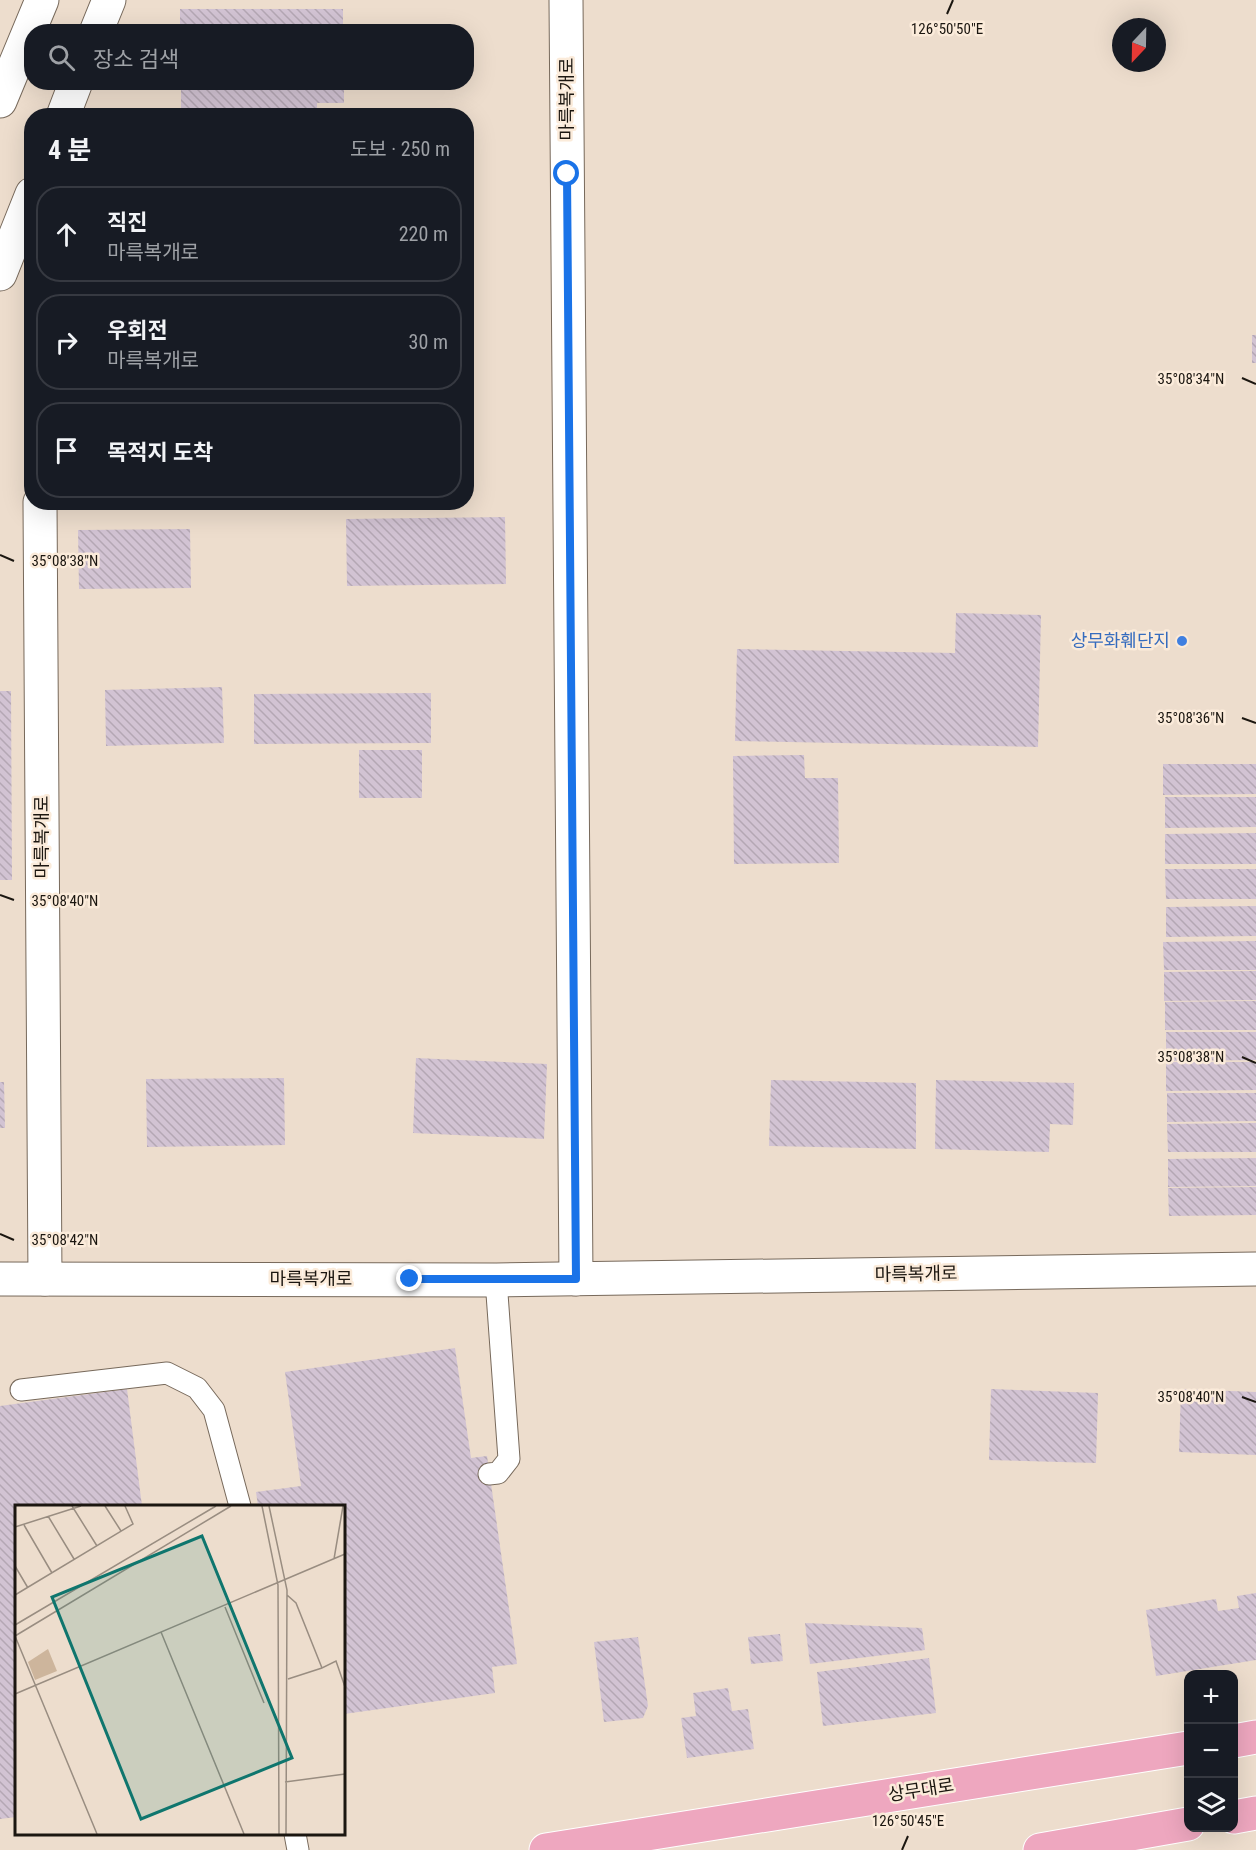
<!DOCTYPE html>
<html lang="ko">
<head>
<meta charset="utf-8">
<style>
  :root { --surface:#171b24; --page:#20242c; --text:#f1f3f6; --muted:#9ea1a6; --line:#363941 }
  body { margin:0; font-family:"Roboto Condensed","Noto Sans KR",sans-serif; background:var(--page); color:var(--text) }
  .controls { position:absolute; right:18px; bottom:18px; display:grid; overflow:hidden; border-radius:12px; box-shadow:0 6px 24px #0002 }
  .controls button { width:54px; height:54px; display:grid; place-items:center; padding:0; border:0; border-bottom:2px solid var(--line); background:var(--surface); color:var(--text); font:30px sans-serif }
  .compass { position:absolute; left:1112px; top:18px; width:54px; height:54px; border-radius:50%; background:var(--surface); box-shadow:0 6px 24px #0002; rotate:202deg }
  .stop { position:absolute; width:18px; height:18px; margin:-14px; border:4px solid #1a73e8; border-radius:50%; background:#fff }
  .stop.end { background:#1a73e8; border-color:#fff; box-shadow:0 2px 6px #0008 }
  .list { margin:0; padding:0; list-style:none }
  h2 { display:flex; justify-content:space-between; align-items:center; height:78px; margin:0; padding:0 24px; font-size:26px }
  h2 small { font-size:20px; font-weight:400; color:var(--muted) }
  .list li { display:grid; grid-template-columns:39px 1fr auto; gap:18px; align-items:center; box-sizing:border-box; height:96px; margin:0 12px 12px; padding:0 12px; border:2px solid var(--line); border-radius:24px }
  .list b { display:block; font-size:22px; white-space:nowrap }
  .list p { margin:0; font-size:20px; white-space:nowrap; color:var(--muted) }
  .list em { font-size:20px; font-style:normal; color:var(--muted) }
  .icon { flex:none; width:33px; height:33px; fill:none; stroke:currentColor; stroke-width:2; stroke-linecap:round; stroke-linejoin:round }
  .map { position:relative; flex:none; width:1256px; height:1850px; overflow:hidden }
  .search { position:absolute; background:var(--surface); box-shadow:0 6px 24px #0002; left:24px; top:24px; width:450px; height:66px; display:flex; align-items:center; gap:15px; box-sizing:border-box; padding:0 21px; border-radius:24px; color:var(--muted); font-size:22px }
  .panel { position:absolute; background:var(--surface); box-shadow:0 6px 24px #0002; left:24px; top:108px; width:450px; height:402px; border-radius:24px }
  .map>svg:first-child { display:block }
  .building { fill:url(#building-back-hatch) }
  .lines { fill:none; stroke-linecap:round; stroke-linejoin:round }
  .service-casing { stroke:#77695b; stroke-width:23 }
  .minor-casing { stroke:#77695b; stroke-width:35 }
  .tertiary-casing { stroke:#77695b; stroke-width:35 }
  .primary-casing { stroke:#fff; stroke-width:35 }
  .service { stroke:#fff; stroke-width:21 }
  .minor { stroke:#fff; stroke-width:33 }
  .tertiary { stroke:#fff; stroke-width:33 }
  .primary { stroke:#eea7bf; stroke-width:33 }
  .route { stroke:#1a73e8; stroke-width:8 }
  .ticks { fill:none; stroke:#1b1610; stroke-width:2 }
  .shop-dot { fill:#3f7fe0; stroke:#fbebda; stroke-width:2 }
  .labels { text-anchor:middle; stroke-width:5; stroke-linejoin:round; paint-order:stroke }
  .street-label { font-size:18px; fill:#1b1610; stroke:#fbebda }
  .shop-label { font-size:18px; fill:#366cbe; stroke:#fbebda; text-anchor:end }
  .inset-road { fill:none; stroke:#998d81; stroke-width:1.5 }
  .view { fill:#0f766e; fill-opacity:0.15; stroke:#0f766e; stroke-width:3 }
  .inset-edge { fill:none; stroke:#1b1610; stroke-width:3 }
  .ticks-label { font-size:15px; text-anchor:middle; fill:#1b1610; stroke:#fbebda; stroke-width:5; stroke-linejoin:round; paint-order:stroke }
</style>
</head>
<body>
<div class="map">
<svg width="1256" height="1850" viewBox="0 0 1256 1850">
  <defs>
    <pattern id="building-back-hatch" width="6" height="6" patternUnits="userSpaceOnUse" patternTransform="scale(1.5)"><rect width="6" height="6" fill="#d2c3d3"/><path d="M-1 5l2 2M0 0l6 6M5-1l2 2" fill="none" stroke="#b4a7b4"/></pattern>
  </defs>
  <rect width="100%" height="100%" fill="#edddcd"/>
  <g class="building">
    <rect x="180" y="9" width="163" height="23"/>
    <polygon points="181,82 344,82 344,103 317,103 317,116 181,116"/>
    <rect x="1252" y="335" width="4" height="28"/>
    <polygon points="505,517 506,584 347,586 346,519"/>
    <polygon points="190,529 191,588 79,589 78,530"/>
    <polygon points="956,613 1041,615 1038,747 735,741 737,649 955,653"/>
    <polygon points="222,687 224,743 106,746 105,690"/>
    <polygon points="0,691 11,691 12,880 0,880"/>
    <polygon points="431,693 431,743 254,744 254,694"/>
    <rect x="359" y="750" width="63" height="48"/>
    <polygon points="804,755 805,778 838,778 839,863 734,864 733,756"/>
    <polygon points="1163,764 1256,764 1256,794 1163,795"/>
    <polygon points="1165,797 1256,797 1256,827 1165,828"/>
    <polygon points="1256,833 1256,864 1165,864 1165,834"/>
    <polygon points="1165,869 1256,869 1256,899 1166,899"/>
    <polygon points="1256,906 1256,936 1166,937 1166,907"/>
    <polygon points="1256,941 1256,970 1164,970 1163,942"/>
    <polygon points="1256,971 1256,1000 1164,1001 1164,972"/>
    <polygon points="1256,1001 1256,1030 1165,1030 1165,1002"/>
    <polygon points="1166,1032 1256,1032 1256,1060 1166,1061"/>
    <polygon points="416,1058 547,1064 544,1139 413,1133"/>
    <polygon points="1166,1062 1256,1062 1256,1090 1166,1091"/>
    <polygon points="284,1078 285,1145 147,1147 146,1079"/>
    <polygon points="771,1080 916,1083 916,1149 769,1146"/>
    <polygon points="936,1080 1074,1083 1073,1125 1050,1124 1049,1152 935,1149"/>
    <polygon points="0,1082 4,1082 5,1128 0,1128"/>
    <polygon points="1167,1093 1256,1093 1256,1121 1167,1122"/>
    <polygon points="1256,1123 1256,1152 1168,1152 1167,1124"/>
    <polygon points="1256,1158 1256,1186 1168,1187 1168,1159"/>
    <polygon points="1256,1187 1256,1215 1169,1216 1168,1188"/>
    <polygon points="455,1348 471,1458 487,1456 517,1664 492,1667 495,1693 344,1714 344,1506 258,1506 256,1492 301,1486 285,1372"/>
    <polygon points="127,1389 142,1506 16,1506 16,1817 0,1819 0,1406"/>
    <polygon points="991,1389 1098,1393 1096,1463 989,1460"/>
    <polygon points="1181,1389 1256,1392 1256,1455 1179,1452"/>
    <polygon points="1256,1593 1256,1660 1156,1676 1146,1610 1216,1599 1218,1611 1239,1608 1237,1596"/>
    <polygon points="805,1623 922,1628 925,1650 810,1664"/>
    <polygon points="780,1634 783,1661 751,1664 748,1637"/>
    <polygon points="638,1637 648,1706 643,1718 604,1722 594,1642"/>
    <polygon points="929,1658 936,1713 823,1726 817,1672"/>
    <polygon points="728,1688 732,1711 748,1709 754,1749 687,1758 681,1718 696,1716 693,1693"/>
  </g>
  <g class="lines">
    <defs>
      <g id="service">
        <polyline points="21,1390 167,1373 197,1388 214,1410 240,1506"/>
        <polyline points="489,1474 498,1473 509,1459 496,1280"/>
        <polyline points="295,1834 298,1850"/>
      </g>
      <g id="minor">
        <polyline points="566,0 576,1279"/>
        <polyline points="40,502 45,1279"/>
        <polyline points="0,1279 496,1280 1256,1269"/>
      </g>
      <g id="tertiary">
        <polyline points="96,32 109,0"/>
        <polyline points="0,101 42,0"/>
        <polyline points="63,116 76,82"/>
        <polyline points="0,274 32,194"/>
      </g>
      <g id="primary">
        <polyline points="1234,1741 1256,1737"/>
        <polyline points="1234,1817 1256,1813"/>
        <polyline points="546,1850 1188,1748"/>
        <polyline points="1040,1850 1188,1824"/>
      </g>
    </defs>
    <use href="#service" class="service-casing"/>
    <use href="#minor" class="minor-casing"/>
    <use href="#tertiary" class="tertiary-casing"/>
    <use href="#primary" class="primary-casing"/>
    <use href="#service" class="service"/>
    <use href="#minor" class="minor"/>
    <use href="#tertiary" class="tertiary"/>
    <use href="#primary" class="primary"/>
  </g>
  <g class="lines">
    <polyline class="route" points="410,1279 576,1279 567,174"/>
  </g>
  <path class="ticks" d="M947,14L953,0M1242,378L1256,384M0,555L14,561M1242,718L1256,723M0,895L14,900M1242,1057L1256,1063M0,1234L14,1240M1242,1397L1256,1402M902,1850L908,1836"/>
  <circle class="shop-dot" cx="1182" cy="641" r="6"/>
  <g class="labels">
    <g class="street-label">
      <text transform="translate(567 99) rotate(-90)" y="6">마륵복개로</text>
      <text transform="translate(42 837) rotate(-90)" y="6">마륵복개로</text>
      <text transform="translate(916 1274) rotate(-1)" y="6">마륵복개로</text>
      <text x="311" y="1285">마륵복개로</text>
      <text transform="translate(921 1790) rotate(-9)" y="6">상무대로</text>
    </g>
    <g class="shop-label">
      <text x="1170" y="647">상무화훼단지</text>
    </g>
  </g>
  <g transform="translate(15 1505)">
    <rect width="330" height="330" fill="#edddcd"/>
    <path d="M33,144L42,166L20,175L13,157Z" fill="#cdb59c"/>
    <path class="inset-road" d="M57,1L82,41M90,1L106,26M247,1L263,80L264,329M254,1L272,85L271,329M33,11L59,54M9,20L37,68M0,22L66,1M319,54L328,1M0,61L13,83M0,90L118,19L110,1M272,90L281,98L307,163L321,156L330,182M210,102L249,198M0,120L201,1M146,127L229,329M0,131L82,329M0,131L216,1M273,174L307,163M0,189L330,49M270,277L330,269"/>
    <path class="view" d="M187,31L277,253L126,314L37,92Z"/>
    <rect width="330" height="330" class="inset-edge"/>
  </g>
  <g class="ticks-label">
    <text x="947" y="34">126°50'50"E</text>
    <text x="1191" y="384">35°08'34"N</text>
    <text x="65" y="566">35°08'38"N</text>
    <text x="1191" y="723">35°08'36"N</text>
    <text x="65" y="906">35°08'40"N</text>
    <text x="1191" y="1062">35°08'38"N</text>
    <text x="65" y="1245">35°08'42"N</text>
    <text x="1191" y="1402">35°08'40"N</text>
    <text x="908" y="1826">126°50'45"E</text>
  </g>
</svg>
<div class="controls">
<button>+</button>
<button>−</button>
<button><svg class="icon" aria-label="layers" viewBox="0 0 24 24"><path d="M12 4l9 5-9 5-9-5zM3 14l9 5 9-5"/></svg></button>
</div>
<svg class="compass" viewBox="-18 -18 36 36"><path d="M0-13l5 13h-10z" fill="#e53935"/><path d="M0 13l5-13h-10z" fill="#9ea1a6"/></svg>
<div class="stop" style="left:567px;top:174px"></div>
<div class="stop end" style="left:410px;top:1279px"></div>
<div class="search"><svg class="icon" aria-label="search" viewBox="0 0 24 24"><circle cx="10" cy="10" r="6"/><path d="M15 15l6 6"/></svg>장소 검색</div>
<section class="panel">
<h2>4 분<small>도보 · 250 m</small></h2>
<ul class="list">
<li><svg class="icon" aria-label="ahead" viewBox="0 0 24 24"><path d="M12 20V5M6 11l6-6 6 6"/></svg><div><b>직진</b><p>마륵복개로</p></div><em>220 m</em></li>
<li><svg class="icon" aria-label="right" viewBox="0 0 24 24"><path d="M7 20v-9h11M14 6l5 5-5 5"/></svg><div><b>우회전</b><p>마륵복개로</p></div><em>30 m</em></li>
<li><svg class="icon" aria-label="arrive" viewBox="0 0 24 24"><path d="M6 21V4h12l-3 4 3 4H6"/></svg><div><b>목적지 도착</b></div></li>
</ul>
</section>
</div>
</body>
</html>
